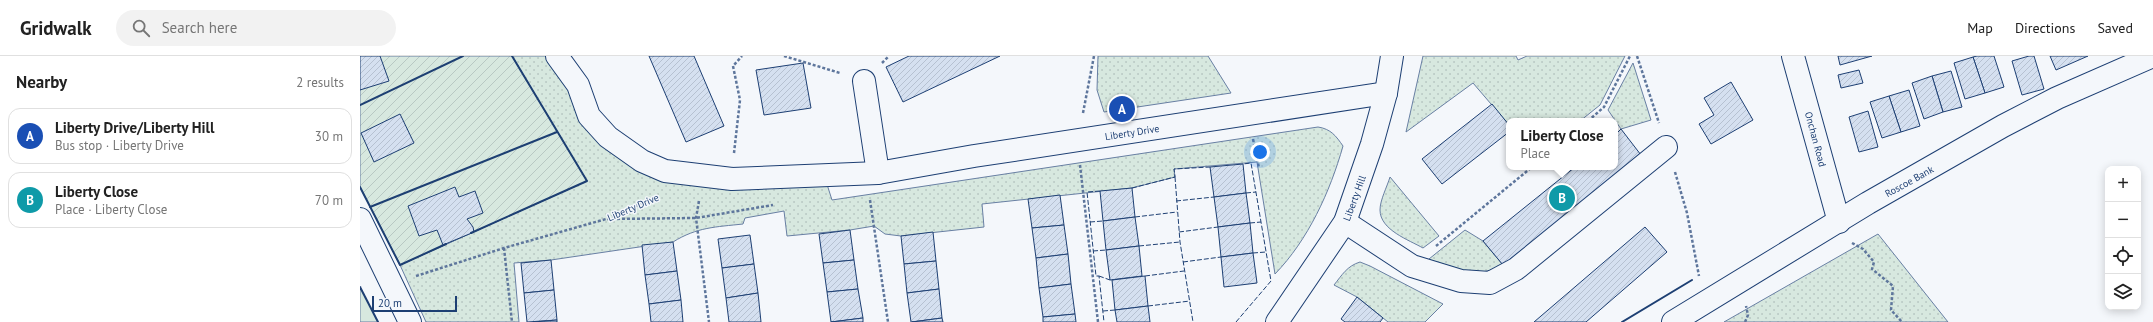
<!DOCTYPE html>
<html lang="en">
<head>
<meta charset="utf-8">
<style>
  :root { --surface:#fff; --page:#f2f2f2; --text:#222; --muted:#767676; --line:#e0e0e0; --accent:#ea580c }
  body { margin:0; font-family:"PT Sans",sans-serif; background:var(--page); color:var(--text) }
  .controls { position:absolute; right:12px; bottom:12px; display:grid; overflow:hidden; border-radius:8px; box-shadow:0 2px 10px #0003 }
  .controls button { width:36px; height:36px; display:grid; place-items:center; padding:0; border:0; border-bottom:1px solid var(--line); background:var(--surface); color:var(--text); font:20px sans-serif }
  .scale { position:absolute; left:12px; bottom:10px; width:85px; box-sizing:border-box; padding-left:4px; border:2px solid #1d3f73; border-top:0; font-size:11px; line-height:14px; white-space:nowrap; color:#1d3f73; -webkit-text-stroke:3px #f4f7fb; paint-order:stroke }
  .you { position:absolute; left:900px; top:96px; width:14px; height:14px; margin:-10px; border:3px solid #fff; border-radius:50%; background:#1a73e8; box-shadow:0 0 0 6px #1a73e833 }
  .badge { display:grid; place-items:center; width:26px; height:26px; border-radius:50%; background:var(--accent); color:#fff; font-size:13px; font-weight:700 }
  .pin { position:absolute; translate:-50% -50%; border:2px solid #fff; box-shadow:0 1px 4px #0006 }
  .popup { position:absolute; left:1146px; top:62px; width:112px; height:52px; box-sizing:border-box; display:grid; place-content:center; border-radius:8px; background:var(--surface); filter:drop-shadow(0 1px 3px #0005); font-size:13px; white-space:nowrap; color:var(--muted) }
  .popup b { font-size:15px; color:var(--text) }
  .popup::after { content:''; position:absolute; left:50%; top:100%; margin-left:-8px; border:8px solid transparent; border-top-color:var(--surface) }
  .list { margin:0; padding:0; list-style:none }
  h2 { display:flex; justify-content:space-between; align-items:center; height:52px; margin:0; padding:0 16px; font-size:17px }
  h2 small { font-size:13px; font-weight:400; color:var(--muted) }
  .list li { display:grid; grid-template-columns:26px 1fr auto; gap:12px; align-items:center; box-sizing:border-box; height:56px; margin:0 8px 8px; padding:0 8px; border:1px solid var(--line); border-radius:12px }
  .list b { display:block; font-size:15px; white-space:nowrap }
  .list p { margin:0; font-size:13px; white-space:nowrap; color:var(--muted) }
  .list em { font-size:13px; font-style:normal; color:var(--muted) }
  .icon { flex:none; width:22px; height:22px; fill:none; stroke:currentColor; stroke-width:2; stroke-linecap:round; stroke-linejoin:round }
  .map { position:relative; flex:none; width:1793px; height:266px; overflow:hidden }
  header { display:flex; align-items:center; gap:24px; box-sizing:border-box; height:56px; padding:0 20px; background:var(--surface); border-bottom:1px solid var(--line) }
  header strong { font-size:19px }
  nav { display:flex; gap:22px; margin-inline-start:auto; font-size:14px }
  .search { width:280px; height:36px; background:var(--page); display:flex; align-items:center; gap:10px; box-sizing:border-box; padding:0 14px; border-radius:22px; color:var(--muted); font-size:15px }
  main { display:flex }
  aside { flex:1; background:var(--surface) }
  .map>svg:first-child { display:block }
  .grass { fill:url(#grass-dots); stroke:#687fa3 }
  .garden { fill:url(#garden-furrows); stroke:#687fa3 }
  .pitch { fill:#d7e8df; stroke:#687fa3 }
  .building { fill:url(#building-hatch); stroke:#1d3f73 }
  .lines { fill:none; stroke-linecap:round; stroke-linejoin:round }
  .minor-casing { stroke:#1d3f73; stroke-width:24 }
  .path { stroke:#5e769c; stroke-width:2.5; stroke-dasharray:3 2; stroke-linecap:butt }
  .minor { stroke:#f4f7fb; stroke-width:22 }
  .fence { stroke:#1d3f73; stroke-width:1; stroke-dasharray:5 2; stroke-linecap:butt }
  .wall { stroke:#1d3f73; stroke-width:2 }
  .labels { text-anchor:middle; stroke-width:3; stroke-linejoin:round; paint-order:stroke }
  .street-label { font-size:10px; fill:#1d3f73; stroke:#f4f7fb }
</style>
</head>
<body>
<header>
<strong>Gridwalk</strong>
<div class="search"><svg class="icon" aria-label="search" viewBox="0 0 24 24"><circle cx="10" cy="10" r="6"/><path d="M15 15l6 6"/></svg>Search here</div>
<nav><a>Map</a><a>Directions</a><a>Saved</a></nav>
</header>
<main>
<aside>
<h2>Nearby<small>2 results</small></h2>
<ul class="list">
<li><span class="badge" style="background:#1a4fb4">A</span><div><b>Liberty Drive/Liberty Hill</b><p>Bus stop · Liberty Drive</p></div><em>30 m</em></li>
<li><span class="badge" style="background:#0f9aa8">B</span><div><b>Liberty Close</b><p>Place · Liberty Close</p></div><em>70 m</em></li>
</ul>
</aside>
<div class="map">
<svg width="1793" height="266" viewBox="0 0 1793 266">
  <defs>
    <pattern id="grass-dots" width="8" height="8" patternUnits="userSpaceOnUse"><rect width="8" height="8" fill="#d7e8df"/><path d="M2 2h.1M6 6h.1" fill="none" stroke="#b8c8c3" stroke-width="1.8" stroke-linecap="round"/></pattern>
    <pattern id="garden-furrows" width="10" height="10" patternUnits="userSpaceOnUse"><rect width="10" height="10" fill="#d7e8df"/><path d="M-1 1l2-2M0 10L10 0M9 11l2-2" fill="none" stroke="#b8c8c3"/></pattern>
    <pattern id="building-hatch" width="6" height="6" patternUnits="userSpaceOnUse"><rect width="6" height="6" fill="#d5e0f0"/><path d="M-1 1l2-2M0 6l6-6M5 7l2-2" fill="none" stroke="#b6c1d1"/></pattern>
  </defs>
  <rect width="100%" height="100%" fill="#f4f7fb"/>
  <g class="grass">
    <path d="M152,0H197L229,60L282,105L464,119L472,144L958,71C971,73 976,80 983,90C970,136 948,184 915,218L897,106L814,113L815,121L772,132L622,148L624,171L541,180L525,178L514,170L490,174L427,180L424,155L385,162L383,168C356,171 337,171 313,186L191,204L154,207L159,266H66L40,209L227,125Z"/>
    <polygon points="738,0 848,0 871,37 744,56 737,34"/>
    <polygon points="1063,0 1156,0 1158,4 1167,0 1265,0 1240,49 1220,65 1149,65 1149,69 1113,27 1046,76"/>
    <polygon points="1273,7 1291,64 1261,73 1248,54"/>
    <path d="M1030,121L1079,180L1063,192C1049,184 1020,174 1020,154C1020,144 1027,131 1030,121Z"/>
    <path d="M1105,174L1123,185L1143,209C1119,222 1091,218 1069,203Z"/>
    <polygon points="1518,178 1588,266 1364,266"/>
    <path d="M1000,206L1010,210L1083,248L1065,266H1028L997,241L974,229C982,219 987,210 1000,206Z"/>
  </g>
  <polygon class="garden" points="0,0 152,0 227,125 40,209 0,131"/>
  <polygon class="pitch" points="0,231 18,266 0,266"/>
  <g class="building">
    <polygon points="0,0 20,0 29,25 0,34"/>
    <polygon points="289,0 334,0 364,70 326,86"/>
    <polygon points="549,0 640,0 543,46 526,11"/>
    <polygon points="1478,0 1512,0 1480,9"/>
    <polygon points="1617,0 1634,0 1644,31 1625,37 1613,1"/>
    <polygon points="1669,0 1674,0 1684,33 1662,39 1652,5"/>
    <polygon points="1690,0 1728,0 1696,14"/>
    <polygon points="1613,1 1625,37 1605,43 1594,7"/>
    <polygon points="443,7 451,52 404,59 396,14"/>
    <polygon points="1499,14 1503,27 1481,32 1478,19"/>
    <polygon points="1591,15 1602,51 1583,56 1572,20"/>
    <polygon points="1572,20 1583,56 1564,63 1552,27"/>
    <polygon points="1371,26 1393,64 1351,88 1339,68 1354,59 1344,42"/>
    <polygon points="1549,34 1560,70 1541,76 1529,40"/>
    <polygon points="1529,40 1541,76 1522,82 1510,46"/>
    <polygon points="1132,48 1149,69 1149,76 1082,128 1062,103"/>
    <polygon points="1508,55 1518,91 1499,96 1489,61"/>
    <polygon points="40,58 54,87 14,106 1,77"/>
    <polygon points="1261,73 1281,99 1143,209 1123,185 1215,111 1255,111 1255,79"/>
    <polygon points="883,108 886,137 854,141 850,111"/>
    <polygon points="95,131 99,141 115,135 123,157 107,163 113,171 114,176 83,189 77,174 59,180 48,150"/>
    <polygon points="772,132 775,161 743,165 740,135"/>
    <polygon points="886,137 890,167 858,171 854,141"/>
    <polygon points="700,139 704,169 672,172 668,143"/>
    <polygon points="775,161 779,190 746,194 743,165"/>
    <polygon points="890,167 893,197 861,201 858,171"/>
    <polygon points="704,169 708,198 676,202 672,172"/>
    <polygon points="1285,171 1307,196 1226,266 1174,266"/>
    <polygon points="490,174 494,204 463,207 459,178"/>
    <polygon points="573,176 576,205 544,208 541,180"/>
    <polygon points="390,179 394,208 362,212 358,183"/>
    <polygon points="313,186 317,215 285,219 282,189"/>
    <polygon points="779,190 782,220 750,224 746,194"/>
    <polygon points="893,197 897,227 864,231 861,201"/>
    <polygon points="708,198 711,228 679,232 676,202"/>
    <polygon points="191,204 194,234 164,237 161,207"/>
    <polygon points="494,204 498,233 467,236 463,207"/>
    <polygon points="576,205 579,233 547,237 544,208"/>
    <polygon points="394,208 398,237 366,242 362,212"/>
    <polygon points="317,215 321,244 289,248 285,219"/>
    <polygon points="785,220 788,250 755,254 752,224"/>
    <polygon points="711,228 715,258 683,261 679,232"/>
    <polygon points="498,233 503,262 471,266 467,236"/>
    <polygon points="579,233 582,262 551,266 547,237"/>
    <polygon points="194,234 197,264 167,266 164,237"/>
    <polygon points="398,237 401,266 369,266 366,242"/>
    <polygon points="997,241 1023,262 1020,266 985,266 981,263"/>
    <polygon points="321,244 323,266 291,266 289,248"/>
    <polygon points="788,250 790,266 757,266 755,254"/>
    <polygon points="715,258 716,266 683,266 683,261"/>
    <polygon points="503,262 503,266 471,266"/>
    <polygon points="582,262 583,266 552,266"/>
    <polygon points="197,264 197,266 173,266"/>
  </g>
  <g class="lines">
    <defs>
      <g id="minor">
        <polyline points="197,0 218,29 229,60 248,81 282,105 305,115 372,123 518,117 614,100 1026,37"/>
        <polyline points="1433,0 1479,166"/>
        <polyline points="504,25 518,117"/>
        <polyline points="0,163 50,266"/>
        <polyline points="985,166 1052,210 1101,225 1130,227 1156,213 1306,91"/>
        <polyline points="917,266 985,166 1012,88 1026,37 1032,0"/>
        <polyline points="1313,266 1508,147 1643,70 1697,42 1793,0"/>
      </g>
    </defs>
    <use href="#minor" class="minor-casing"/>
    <g class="path">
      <polyline points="424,0 480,17"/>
      <polyline points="1277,0 1299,67"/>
      <polyline points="522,7 529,0"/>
      <polyline points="723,57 734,0"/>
      <polyline points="1228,65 1244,51 1270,0"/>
      <polyline points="893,83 899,112"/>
      <polyline points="374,97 380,44 373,10 382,0"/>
      <polyline points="720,109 738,266"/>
      <polyline points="1315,116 1327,157 1339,220"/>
      <polyline points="510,144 528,266"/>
      <polyline points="339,145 336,162 349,266"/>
      <polyline points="247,163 336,162 413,149"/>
      <polyline points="1492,187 1503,193 1514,206 1512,213 1533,230 1531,254 1542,266"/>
      <polyline points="1076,190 1172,111"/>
      <polyline points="144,192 152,266"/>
      <polyline points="56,220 144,192 246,163 298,140"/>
      <polyline points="1385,266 1388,259 1386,250"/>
    </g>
    <use href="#minor" class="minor"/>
    <g class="fence">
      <polyline points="815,121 820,186 833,266"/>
      <polyline points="772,132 815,121 814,113 850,111"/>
      <polyline points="740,135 727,136 736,220 739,220 744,266"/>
      <polyline points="886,137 896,136"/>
      <polyline points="816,145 854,141"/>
      <polyline points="775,161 817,156"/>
      <polyline points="730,166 743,165"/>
      <polyline points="890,167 901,166"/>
      <polyline points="819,176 858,171"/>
      <polyline points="779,190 820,186"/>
      <polyline points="733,195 746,194"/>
      <polyline points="893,197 906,196"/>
      <polyline points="823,206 861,201"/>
      <polyline points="739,220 750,224"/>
      <polyline points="785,220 824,215"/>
      <polyline points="788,250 830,245"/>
      <polyline points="743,255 755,254"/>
      <polyline points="876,266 911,225 891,107 883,108"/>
    </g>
    <g class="wall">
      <polyline points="0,49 103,0"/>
      <polyline points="0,131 40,209 86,188"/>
      <polyline points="10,151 197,76"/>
      <polyline points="111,177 227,125 152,0"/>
      <polyline points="0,231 18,266"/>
      <polyline points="1262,266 1332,224"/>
    </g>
  </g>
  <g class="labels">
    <g class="street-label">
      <text transform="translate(772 76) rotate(-9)" y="4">Liberty Drive</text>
      <text transform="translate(1456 83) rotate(75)" y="4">Onchan Road</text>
      <text transform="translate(1549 125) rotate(-29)" y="4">Roscoe Bank</text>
      <text transform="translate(994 142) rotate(-70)" y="4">Liberty Hill</text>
      <text transform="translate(273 151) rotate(-23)" y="4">Liberty Drive</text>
    </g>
  </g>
</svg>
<div class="controls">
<button>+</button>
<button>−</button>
<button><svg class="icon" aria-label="locate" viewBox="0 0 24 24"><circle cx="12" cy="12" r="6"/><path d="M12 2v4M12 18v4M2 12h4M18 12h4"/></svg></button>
<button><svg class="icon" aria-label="layers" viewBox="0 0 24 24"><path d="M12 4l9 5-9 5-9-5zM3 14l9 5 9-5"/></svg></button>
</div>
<div class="scale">20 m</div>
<div class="you"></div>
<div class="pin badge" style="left:762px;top:53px;background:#1a4fb4">A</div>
<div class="pin badge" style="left:1202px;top:142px;background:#0f9aa8">B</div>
<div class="popup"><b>Liberty Close</b>Place</div>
</div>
</main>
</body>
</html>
